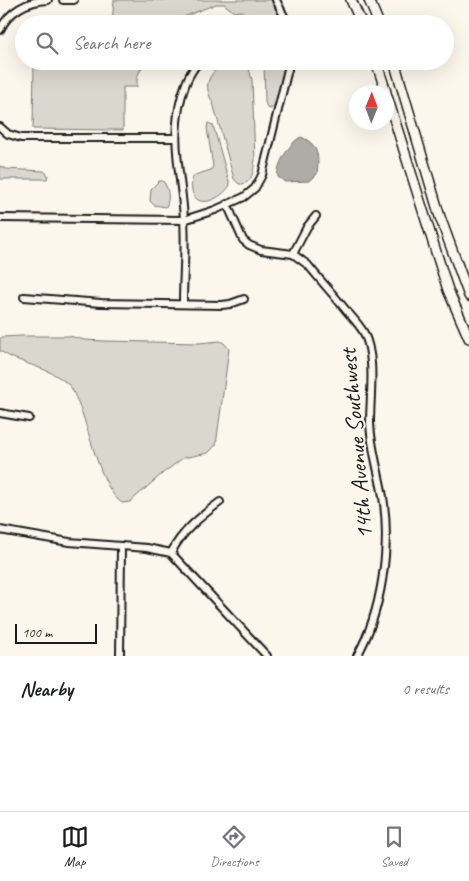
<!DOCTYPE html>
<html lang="en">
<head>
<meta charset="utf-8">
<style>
  :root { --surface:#fff; --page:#f6f6f6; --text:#202124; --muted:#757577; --line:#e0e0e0; --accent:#1c1c1c }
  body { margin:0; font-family:Caveat,sans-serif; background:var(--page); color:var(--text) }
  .compass { position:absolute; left:349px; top:85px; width:45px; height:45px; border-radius:50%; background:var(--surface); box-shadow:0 5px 20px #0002; rotate:1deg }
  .scale { position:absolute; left:15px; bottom:12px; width:82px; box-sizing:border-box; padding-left:5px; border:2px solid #1c1c1c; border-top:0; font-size:14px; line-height:18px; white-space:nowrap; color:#1c1c1c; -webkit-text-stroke:4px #fbf7ec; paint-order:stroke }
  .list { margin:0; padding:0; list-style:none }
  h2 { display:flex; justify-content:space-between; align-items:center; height:65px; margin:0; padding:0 20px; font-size:21px }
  h2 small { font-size:16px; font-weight:400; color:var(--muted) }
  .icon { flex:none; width:28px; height:28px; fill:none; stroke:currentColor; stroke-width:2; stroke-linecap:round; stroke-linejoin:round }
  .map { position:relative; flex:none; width:469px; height:656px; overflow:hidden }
  .search { position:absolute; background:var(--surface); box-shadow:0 5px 20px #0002; left:15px; right:15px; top:15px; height:55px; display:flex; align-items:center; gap:12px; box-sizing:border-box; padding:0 18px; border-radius:28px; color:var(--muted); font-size:19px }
  .sheet { height:155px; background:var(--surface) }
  nav { display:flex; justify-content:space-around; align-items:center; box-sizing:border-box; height:70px; border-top:1px solid var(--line); background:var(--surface); font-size:14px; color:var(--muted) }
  nav a { display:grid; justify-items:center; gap:2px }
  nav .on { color:var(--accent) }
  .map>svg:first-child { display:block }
  .green { fill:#dad7ce; stroke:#7b7a75 }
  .water { fill:#afaca5; stroke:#74726e }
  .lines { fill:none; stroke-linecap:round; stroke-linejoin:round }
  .minor-casing { stroke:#1c1c1c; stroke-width:10 }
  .highway-casing { stroke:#1c1c1c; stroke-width:12 }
  .minor { stroke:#fbf7ec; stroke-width:6 }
  .highway { stroke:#fbf7ec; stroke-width:9 }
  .labels { text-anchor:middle; stroke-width:4; stroke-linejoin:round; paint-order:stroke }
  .street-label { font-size:24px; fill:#1c1c1c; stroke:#fbf7ec }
</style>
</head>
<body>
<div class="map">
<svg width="469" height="656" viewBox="0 0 469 656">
  <rect width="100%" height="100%" fill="#fbf7ec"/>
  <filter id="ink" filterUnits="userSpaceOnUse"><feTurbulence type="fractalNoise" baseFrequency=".02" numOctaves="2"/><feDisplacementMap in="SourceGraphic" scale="10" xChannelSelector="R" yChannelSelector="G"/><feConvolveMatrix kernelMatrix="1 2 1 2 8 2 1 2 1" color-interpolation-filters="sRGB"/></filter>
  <g filter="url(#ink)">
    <g class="green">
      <polygon points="114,0 279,0 284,24 250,24 246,14 242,11 234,12 224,4 216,4 166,24 112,24"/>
      <polygon points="34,61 145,61 137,77 137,87 123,87 123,130 33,129"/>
      <path d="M224,61H247L252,80L255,160C253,171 253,185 239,184L234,179L213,103C202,83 209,76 224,61Z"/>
      <path d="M264,61H287C284,77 282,97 271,109L267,108L265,102Z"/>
      <path d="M208,123L213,125L230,185C223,198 196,212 192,190C191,184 191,179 195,175L211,170L213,166L207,128Z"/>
      <polygon points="0,166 6,169 44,171 48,175 47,179 0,179"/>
      <path d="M159,181H163C169,189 170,198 166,207L154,205L150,201L151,189Z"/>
      <path d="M22,336H69L85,340L104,341L199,343L220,341L224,343L229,349L216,445L208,453L183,458L163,473L130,502L122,503C100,488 89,428 78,402C75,397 73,389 69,385C49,366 21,365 0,351V339L2,337Z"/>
    </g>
    <path class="water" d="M301,137C319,144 319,157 317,174L310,181L285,182L278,177C275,166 291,141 301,137Z"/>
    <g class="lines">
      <defs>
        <g id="minor">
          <polyline points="63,0 74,0"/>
          <polyline points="276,0 288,24"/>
          <path d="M0,30C9,11 27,1 48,0"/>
          <polyline points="0,127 8,134 21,138 176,138"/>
          <path d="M227,204L243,240L249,245L261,250L293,254L308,265C320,280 333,294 345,309C351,316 359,324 364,333C376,358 370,395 370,423C371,448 379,472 383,497C391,546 382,612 357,656"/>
          <polyline points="0,218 184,220 215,210 244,197 255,188 262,175 290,61"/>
          <polyline points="293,254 307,227 316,216"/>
          <polyline points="24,297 101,303 222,305 230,304 244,299"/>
          <path d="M183,304C183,276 186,248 184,220C182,175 169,141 182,95C186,82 190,71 200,61"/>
          <polyline points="0,413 29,418"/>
          <polyline points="0,530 69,542 147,548 171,553 267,656"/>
          <path d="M171,553C182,531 200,517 220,502"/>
          <polyline points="120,656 121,546"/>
        </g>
        <g id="highway">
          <polyline points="351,0 362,24"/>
          <polyline points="369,0 379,24"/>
          <polyline points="376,61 386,92"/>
          <polyline points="394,61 440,217 469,296"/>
          <polyline points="386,93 448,290 469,338"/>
        </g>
      </defs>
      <use href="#minor" class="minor-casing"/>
      <use href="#highway" class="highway-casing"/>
      <use href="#minor" class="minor"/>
      <use href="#highway" class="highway"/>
    </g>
  </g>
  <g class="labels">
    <g class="street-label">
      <text transform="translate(356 444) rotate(-95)" y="8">14th Avenue Southwest</text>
    </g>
  </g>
</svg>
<svg class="compass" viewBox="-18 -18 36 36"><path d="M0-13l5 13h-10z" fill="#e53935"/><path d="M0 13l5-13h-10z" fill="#757577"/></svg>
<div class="scale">100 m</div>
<div class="search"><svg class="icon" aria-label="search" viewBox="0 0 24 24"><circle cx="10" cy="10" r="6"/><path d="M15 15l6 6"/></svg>Search here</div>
</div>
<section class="sheet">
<h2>Nearby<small>0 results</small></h2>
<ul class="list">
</ul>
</section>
<nav>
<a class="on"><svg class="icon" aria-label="map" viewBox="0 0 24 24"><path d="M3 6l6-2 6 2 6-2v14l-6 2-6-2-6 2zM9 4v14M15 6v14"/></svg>Map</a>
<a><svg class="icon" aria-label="directions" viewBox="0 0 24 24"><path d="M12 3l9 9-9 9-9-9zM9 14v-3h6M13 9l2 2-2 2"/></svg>Directions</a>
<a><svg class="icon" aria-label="saved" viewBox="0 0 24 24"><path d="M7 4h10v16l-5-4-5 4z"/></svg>Saved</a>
</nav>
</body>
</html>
